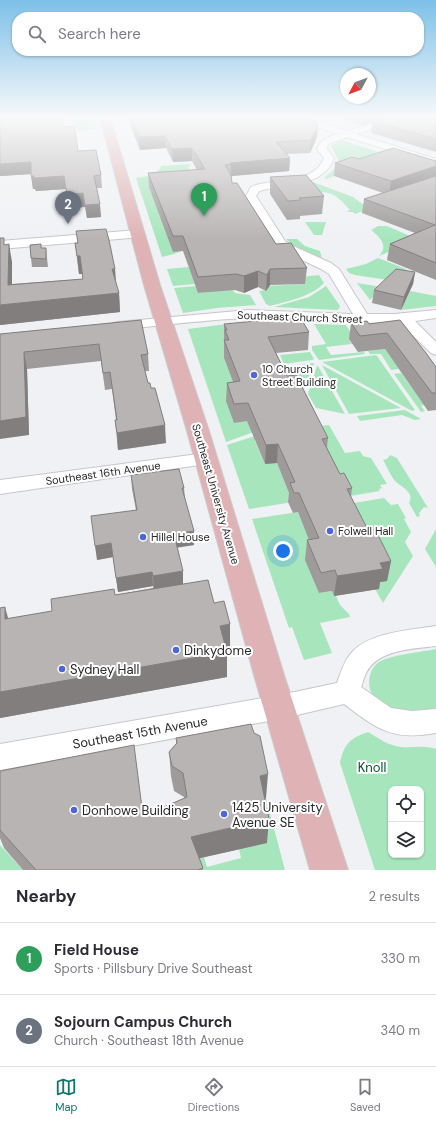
<!DOCTYPE html>
<html lang="en">
<head>
<meta charset="utf-8">
<style>
  :root { --surface:#fff; --page:#f7f7f7; --text:#2b2b33; --muted:#7c7c81; --line:#e1e1e2; --accent:#0f766e }
  body { margin:0; font-family:"DM Sans",sans-serif; background:var(--page); color:var(--text) }
  .controls { position:absolute; right:12px; bottom:12px; display:grid; overflow:hidden; border-radius:8px; box-shadow:0 1px 3px #0004 }
  .controls button { width:36px; height:36px; display:grid; place-items:center; padding:0; border:0; border-bottom:1px solid var(--line); background:var(--surface); color:var(--text); font:20px sans-serif }
  .compass { position:absolute; left:340px; top:68px; width:36px; height:36px; border-radius:50%; background:var(--surface); box-shadow:0 1px 3px #0004; rotate:229deg }
  .you { position:absolute; left:283px; top:551px; width:14px; height:14px; margin:-10px; border:3px solid #fff; border-radius:50%; background:#1a73e8; box-shadow:0 0 0 6px #1a73e833 }
  .badge { display:grid; place-items:center; width:26px; height:26px; border-radius:50%; background:var(--accent); color:#fff; font-size:13px; font-weight:700 }
  .pin { position:absolute; translate:-50% -33px; filter:drop-shadow(0 1px 2px #0008) }
  .pin::after { content:''; position:absolute; top:21px; width:14px; height:12px; background:inherit; clip-path:polygon(0 0,100% 0,50% 100%) }
  .list { margin:0; padding:0; list-style:none }
  h2 { display:flex; justify-content:space-between; align-items:center; height:52px; margin:0; padding:0 16px; font-size:17px }
  h2 small { font-size:13px; font-weight:400; color:var(--muted) }
  .list li { display:grid; grid-template-columns:26px 1fr auto; gap:12px; align-items:center; box-sizing:border-box; height:72px; padding:0 16px; border-top:1px solid var(--line) }
  .list b { display:block; font-size:15px; white-space:nowrap }
  .list p { margin:0; font-size:13px; white-space:nowrap; color:var(--muted) }
  .list em { font-size:13px; font-style:normal; color:var(--muted) }
  .icon { flex:none; width:22px; height:22px; fill:none; stroke:currentColor; stroke-width:2; stroke-linecap:round; stroke-linejoin:round }
  .map { position:relative; flex:none; width:436px; height:870px; overflow:hidden }
  .search { position:absolute; background:var(--surface); box-shadow:0 1px 3px #0004; left:12px; right:12px; top:12px; height:44px; display:flex; align-items:center; gap:10px; box-sizing:border-box; padding:0 14px; border-radius:16px; color:var(--muted); font-size:15px }
  .sheet { height:196px; background:var(--surface) }
  nav { display:flex; justify-content:space-around; align-items:center; box-sizing:border-box; height:56px; border-top:1px solid var(--line); background:var(--surface); font-size:11px; color:var(--muted) }
  nav a { display:grid; justify-items:center; gap:2px }
  nav .on { color:var(--accent) }
  .map>svg:first-child { display:block }
  .green { fill:#a7e6bd; fill-rule:evenodd }
  .lines { fill:none; stroke-linecap:round; stroke-linejoin:round }
  .minor-casing { stroke:#c6c7cb; stroke-width:2 }
  .major-casing { stroke:#ccc; stroke-width:2 }
  .minor { fill:#fff; fill-rule:evenodd }
  .major { fill:#dfb3b5; fill-rule:evenodd }
  .wall { fill:#9f9b9b }
  .shaded-wall { fill:#827e7e }
  .building { fill:#b9b4b4; stroke:#827e7e }
  .poi-dot { fill:#4e66db; stroke:#fff; stroke-width:1.5 }
  .labels { text-anchor:middle; stroke-width:4; stroke-linejoin:round; paint-order:stroke }
  .street-label { font-size:11px; fill:#29292a; stroke:#fff }
  .poi-label { font-size:11px; fill:#29292a; stroke:#fff; text-anchor:start }
  .near-poi-label { font-size:13px; fill:#29292a; stroke:#fff; text-anchor:start }
  .near-street-label { font-size:13px; fill:#29292a; stroke:#fff }
  .near-park-label { font-size:13px; fill:#004f2a; stroke:#fff }
</style>
</head>
<body>
<div class="map">
<svg width="436" height="870" viewBox="0 0 436 870">
  <rect width="100%" height="100%" fill="#f0f1f4"/>
  <g class="green">
    <polygon points="93,117 97,129 75,131 74,122 62,118"/>
    <polygon points="341,140 385,154 370,159 363,157 359,159 350,170 326,179 324,178 336,168 339,161 331,146"/>
    <polygon points="189,164 191,166 188,167 194,178 154,174 160,169 161,166"/>
    <polygon points="148,176 173,251 181,251 174,254 162,257 136,178"/>
    <path d="M313,182L353,197L364,205L363,211L355,214L353,212H348L347,211L350,210C335,193 330,190 308,193L301,184Z"/>
    <polygon points="305,222 326,222 322,235 314,235"/>
    <path d="M378,226H387L408,235L411,237L413,242L379,256C389,246 380,237 371,230Z"/>
    <polygon points="286,239 297,239 305,246 320,251 322,259 293,245"/>
    <polygon points="378,258 406,269 394,281 355,275 349,273 346,269 366,264"/>
    <polygon points="189,267 195,284 173,286 167,269"/>
    <path d="M319,275L324,283C311,297 288,301 270,306L266,304L259,291L266,290L267,286L305,284L301,277Z"/>
    <polygon points="357,283 382,287 370,300"/>
    <polygon points="196,286 198,292 200,293 232,289 235,293 250,295 256,305 217,308 183,313 174,288"/>
    <polygon points="326,286 340,306 339,309 337,310 274,307 309,297"/>
    <polygon points="410,291 436,296 436,306 401,310"/>
    <polygon points="227,324 224,358 240,400 264,419 257,431 226,442 188,329"/>
    <polygon points="314,324 346,325 355,339 349,339 352,344 326,347 331,355 364,352 365,354 319,360 312,350 312,346 326,344"/>
    <polygon points="385,349 399,369 391,370 381,354 370,354 368,351"/>
    <polygon points="310,352 314,359 312,360 284,364 280,355"/>
    <polygon points="376,355 377,356 415,410 412,411 322,362"/>
    <polygon points="313,363 314,364 304,389 289,374 285,367"/>
    <polygon points="322,365 401,408 349,414"/>
    <polygon points="317,366 318,366 345,414 316,408 308,394"/>
    <polygon points="401,373 424,405 421,406 425,411 421,412 394,374"/>
    <polygon points="405,410 421,419 415,420 402,415 360,421 357,416"/>
    <polygon points="329,425 345,453 360,451 363,456 371,458 387,484 380,485 382,488 379,489 380,491 344,497 290,429"/>
    <polygon points="255,436 255,441 265,464 277,463 293,502 249,509 227,445"/>
    <path d="M390,455L397,458L428,508L424,507L419,513L420,516L417,517L409,503C415,493 402,487 396,482C391,477 387,466 383,460L387,459Z"/>
    <polygon points="384,498 391,505 398,504 406,518 404,519 411,532 405,542 413,556 383,603 375,589 379,588 376,583 387,580 348,504"/>
    <polygon points="298,512 317,558 319,593 332,591 334,596 336,596 340,605 349,614 350,617 320,623 332,653 304,660 292,627 289,628 252,519"/>
    <polygon points="436,529 436,567 425,549"/>
    <path d="M436,649V710C427,711 404,716 396,713C390,710 380,704 376,700C366,689 367,670 379,662C390,655 422,652 436,649Z"/>
    <path d="M368,732C378,738 389,746 401,747C413,748 423,745 436,749V870H375L340,763C344,744 350,738 368,732ZM391,789H421V855H391Z"/>
    <polygon points="266,798 285,870 196,870 196,859 204,857 207,867 241,858 239,849 267,843 258,800"/>
    <polygon points="0,845 23,870 0,870"/>
  </g>
  <g class="lines">
    <defs>
      <g id="minor">
        <path d="M288,117H302L347,131L393,117H407L356,134L436,159V165L347,137L328,144L327,149L334,158C324,186 288,185 263,190L259,191L256,196L285,241L293,246L331,263L339,269L367,314H394L436,310V318L415,321L436,342V355L431,353L399,322C355,325 310,319 266,318C217,318 167,325 118,330L113,329L111,326L113,323L118,322L248,310L353,314L329,274L321,269L285,252L277,246L246,196L251,187L256,185C278,179 315,183 324,158L317,149C321,139 328,137 338,134Z"/>
        <polygon points="138,230 142,231 144,234 142,237 0,249 0,241"/>
        <polygon points="206,453 213,455 215,459 213,463 0,494 0,480"/>
        <path d="M436,626V646C413,649 378,649 366,673C364,677 363,683 361,687L391,708L412,711L436,709V733C392,741 377,729 344,704L280,719L0,770V744L280,695L337,683C341,672 344,661 352,652C370,632 411,630 436,626Z"/>
      </g>
      <polygon id="major" points="100,117 110,117 160,285 209,431 284,675 348,870 310,870 254,675 187,431 144,285"/>
    </defs>
    <use href="#minor" class="minor-casing"/>
    <use href="#major" class="major-casing"/>
    <use href="#minor" class="minor"/>
    <use href="#major" class="major"/>
  </g>
  <g class="wall">
    <polygon points="0,117 64,127 78,151 101,175 102,188 96,188 101,217 87,218 85,207 69,208 66,189 36,191 35,189 33,189 31,174 0,176"/>
    <polygon points="127,117 309,117 318,124 317,137 310,153 286,154 290,158 289,171 232,176 232,183 276,244 307,268 305,284 270,285 266,291 258,287 244,293 235,290 198,293 183,251 173,252 149,187 148,173 197,170 192,161 173,162 166,148 140,150"/>
    <polygon points="329,117 436,117 436,152 371,133 372,122 362,125 342,119"/>
    <polygon points="359,159 436,161 436,280 387,260 390,244 415,233 362,213 364,199 383,193 334,176 335,163"/>
    <polygon points="270,177 324,196 322,214 300,216 300,219 287,220 270,194"/>
    <polygon points="75,243 115,269 116,284 119,293 120,312 0,325 5,245 12,262 12,284 83,279 82,274 79,274"/>
    <polygon points="42,248 46,248 48,267 32,267 31,258"/>
    <polygon points="415,272 413,284 401,310 372,303 374,290"/>
    <polygon points="141,320 148,354 149,371 145,371 148,383 166,443 118,450 115,420 116,420 112,389 105,390 101,361 27,369 29,435 0,334"/>
    <polygon points="400,320 436,367 436,410 428,411 385,349 358,352 349,339 351,323 369,324"/>
    <polygon points="224,324 309,332 308,350 276,353 287,376 328,438 327,448 340,474 352,488 351,497 368,530 391,561 387,581 380,582 379,589 334,596 332,591 319,593 305,560 307,540 309,540 298,512 293,513 288,502 289,493 277,463 265,464 247,421 234,423 226,401 227,383 233,382 224,358"/>
    <polygon points="131,475 184,488 185,498 194,545 177,547 183,584 214,603 230,650 226,650 227,652 227,677 0,718 0,608 8,619 52,611 115,595 153,588 153,586 118,592 113,557 97,560 136,510 132,489"/>
    <polygon points="176,738 266,798 265,799 267,843 199,858 203,870 23,870 4,848 0,838 0,771 143,816 184,799 184,797 174,791 171,776 169,752 176,744"/>
  </g>
  <g class="shaded-wall">
    <polygon points="363,117 378,117 377,120 372,121 372,122 362,125"/>
    <polygon points="318,124 317,137 310,153 311,140"/>
    <polygon points="165,136 166,148 140,150 139,137"/>
    <polygon points="192,148 192,161 173,162 172,149"/>
    <polygon points="290,158 289,171 231,176 231,164 230,163"/>
    <polygon points="31,162 32,174 0,176 0,164"/>
    <polygon points="436,166 436,179 389,195 391,181"/>
    <polygon points="31,176 64,176 66,189 36,191 35,189 33,189"/>
    <polygon points="83,193 85,207 69,208 67,195"/>
    <polygon points="100,204 101,217 87,218 85,205"/>
    <polygon points="9,244 12,262 12,303 8,285"/>
    <polygon points="77,256 80,256 82,274 79,274"/>
    <polygon points="112,269 115,269 116,287"/>
    <polygon points="270,269 270,285 266,291 267,275"/>
    <polygon points="258,271 258,287 244,293 244,276"/>
    <polygon points="415,272 413,284 401,310 404,297"/>
    <polygon points="119,293 120,312 0,325 0,305"/>
    <polygon points="24,352 27,369 29,435 0,439 0,421"/>
    <polygon points="165,425 166,443 118,450 117,433"/>
    <polygon points="278,444 277,463 265,464 266,445"/>
    <polygon points="194,531 194,545 175,548 174,534"/>
    <polygon points="111,543 113,557 97,560 95,546"/>
    <polygon points="391,561 387,581 380,582 379,589 334,596 337,576 380,563"/>
    <polygon points="183,571 183,585 154,590 153,576"/>
    <polygon points="152,572 153,586 118,592 116,578"/>
    <polygon points="5,607 12,632 5,619"/>
    <polygon points="230,624 230,650 220,651 220,626"/>
    <polygon points="227,652 227,677 0,718 0,692"/>
    <polygon points="268,774 266,798 258,800 260,776"/>
    <polygon points="269,819 267,843 192,860 191,837"/>
  </g>
  <g class="building">
    <polygon points="0,117 62,117 64,127 74,126 78,151 96,150 101,175 94,176 100,204 85,205 83,193 67,195 64,176 34,178 34,176 31,176 31,162 0,164"/>
    <polygon points="131,117 309,117 318,124 311,140 276,142 290,158 230,163 231,164 225,165 231,175 232,183 237,183 276,244 291,243 307,268 270,269 267,275 258,271 244,276 236,274 198,277 183,236 173,236 148,173 205,169 192,148 172,149 165,136 139,137"/>
    <polygon points="379,117 436,117 436,139 372,121 382,118"/>
    <polygon points="393,148 436,161 436,166 391,181 335,163 352,157 359,159"/>
    <polygon points="306,175 324,196 299,198 301,200 288,201 270,177"/>
    <polygon points="436,176 436,263 390,244 435,225 364,199"/>
    <polygon points="106,229 109,240 115,269 112,269 119,293 0,305 0,238 4,238 4,245 9,244 8,285 83,279 80,256 77,256 75,243 78,243 76,231"/>
    <polygon points="41,244 41,248 46,248 46,259 31,258 30,245"/>
    <polygon points="396,269 415,272 404,297 374,290"/>
    <polygon points="300,317 309,332 268,337 287,376 296,375 328,438 322,439 340,474 344,473 352,488 347,489 368,530 375,529 391,561 380,563 383,569 337,576 335,570 321,573 307,540 319,538 299,493 294,493 290,483 295,482 278,444 266,445 248,403 234,404 227,383 240,381 224,340 229,340 225,330 227,330 224,324"/>
    <polygon points="141,320 148,354 141,355 148,383 150,383 151,388 155,388 165,425 117,433 115,420 117,420 110,372 103,373 99,344 24,352 26,417 0,421 0,334"/>
    <polygon points="400,320 426,353 436,367 436,393 432,393 387,333 360,336 351,323 367,321 369,324"/>
    <polygon points="179,469 184,488 182,488 194,531 174,534 183,571 153,576 152,572 116,578 111,543 95,546 91,516 137,510 131,475"/>
    <polygon points="208,580 214,603 224,601 230,624 220,626 227,652 0,692 0,608 5,607 5,619 52,611 51,599 114,589 115,595"/>
    <polygon points="251,724 254,733 260,736 268,774 260,776 269,819 191,837 203,868 198,870 36,870 0,830 0,771 134,745 143,816 187,797 183,773 172,766 169,752 177,743 176,738"/>
  </g>
  <linearGradient id="sky" x2="0" y2="1"><stop stop-color="#7dc0e8"/><stop offset="0.49" stop-color="#f8f9fa"/><stop offset="1" stop-color="#f8f9fa" stop-opacity="0"/></linearGradient>
  <rect width="436" height="239" fill="url(#sky)"/>
  <g class="poi-dot">
    <circle cx="254" cy="375" r="4"/>
    <circle cx="330" cy="531" r="4"/>
    <circle cx="143" cy="537" r="4"/>
    <circle cx="176" cy="650" r="4"/>
    <circle cx="62" cy="669" r="4"/>
    <circle cx="74" cy="810" r="4"/>
    <circle cx="224" cy="814" r="4"/>
  </g>
  <g class="labels">
    <g class="street-label">
      <text transform="translate(300 317) rotate(2)" y="4">Southeast Church Street</text>
      <text transform="translate(103 473) rotate(-8)" y="4">Southeast 16th Avenue</text>
      <text transform="translate(216 494) rotate(74)" y="4">Southeast University Avenue</text>
    </g>
    <g class="poi-label">
      <text x="262" y="373">10 Church<tspan x="262" dy="13">Street Building</tspan></text>
      <text x="338" y="535">Folwell Hall</text>
      <text x="151" y="541">Hillel House</text>
    </g>
    <g class="near-poi-label">
      <text x="184" y="655">Dinkydome</text>
      <text x="70" y="674">Sydney Hall</text>
      <text x="232" y="812">1425 University<tspan x="232" dy="15">Avenue SE</tspan></text>
      <text x="82" y="815">Donhowe Building</text>
    </g>
    <g class="near-street-label">
      <text transform="translate(140 732) rotate(-10)" y="5">Southeast 15th Avenue</text>
    </g>
    <g class="near-park-label">
      <text x="372" y="772">Knoll</text>
    </g>
  </g>
</svg>
<div class="controls">
<button><svg class="icon" aria-label="locate" viewBox="0 0 24 24"><circle cx="12" cy="12" r="6"/><path d="M12 2v4M12 18v4M2 12h4M18 12h4"/></svg></button>
<button><svg class="icon" aria-label="layers" viewBox="0 0 24 24"><path d="M12 4l9 5-9 5-9-5zM3 14l9 5 9-5"/></svg></button>
</div>
<svg class="compass" viewBox="-18 -18 36 36"><path d="M0-13l5 13h-10z" fill="#e53935"/><path d="M0 13l5-13h-10z" fill="#7c7c81"/></svg>
<div class="you"></div>
<div class="pin badge" style="left:204px;top:216px;background:#2e9e5b">1</div>
<div class="pin badge" style="left:68px;top:224px;background:#6b7280">2</div>
<div class="search"><svg class="icon" aria-label="search" viewBox="0 0 24 24"><circle cx="10" cy="10" r="6"/><path d="M15 15l6 6"/></svg>Search here</div>
</div>
<section class="sheet">
<h2>Nearby<small>2 results</small></h2>
<ul class="list">
<li><span class="badge" style="background:#2e9e5b">1</span><div><b>Field House</b><p>Sports · Pillsbury Drive Southeast</p></div><em>330 m</em></li>
<li><span class="badge" style="background:#6b7280">2</span><div><b>Sojourn Campus Church</b><p>Church · Southeast 18th Avenue</p></div><em>340 m</em></li>
</ul>
</section>
<nav>
<a class="on"><svg class="icon" aria-label="map" viewBox="0 0 24 24"><path d="M3 6l6-2 6 2 6-2v14l-6 2-6-2-6 2zM9 4v14M15 6v14"/></svg>Map</a>
<a><svg class="icon" aria-label="directions" viewBox="0 0 24 24"><path d="M12 3l9 9-9 9-9-9zM9 14v-3h6M13 9l2 2-2 2"/></svg>Directions</a>
<a><svg class="icon" aria-label="saved" viewBox="0 0 24 24"><path d="M7 4h10v16l-5-4-5 4z"/></svg>Saved</a>
</nav>
</body>
</html>
